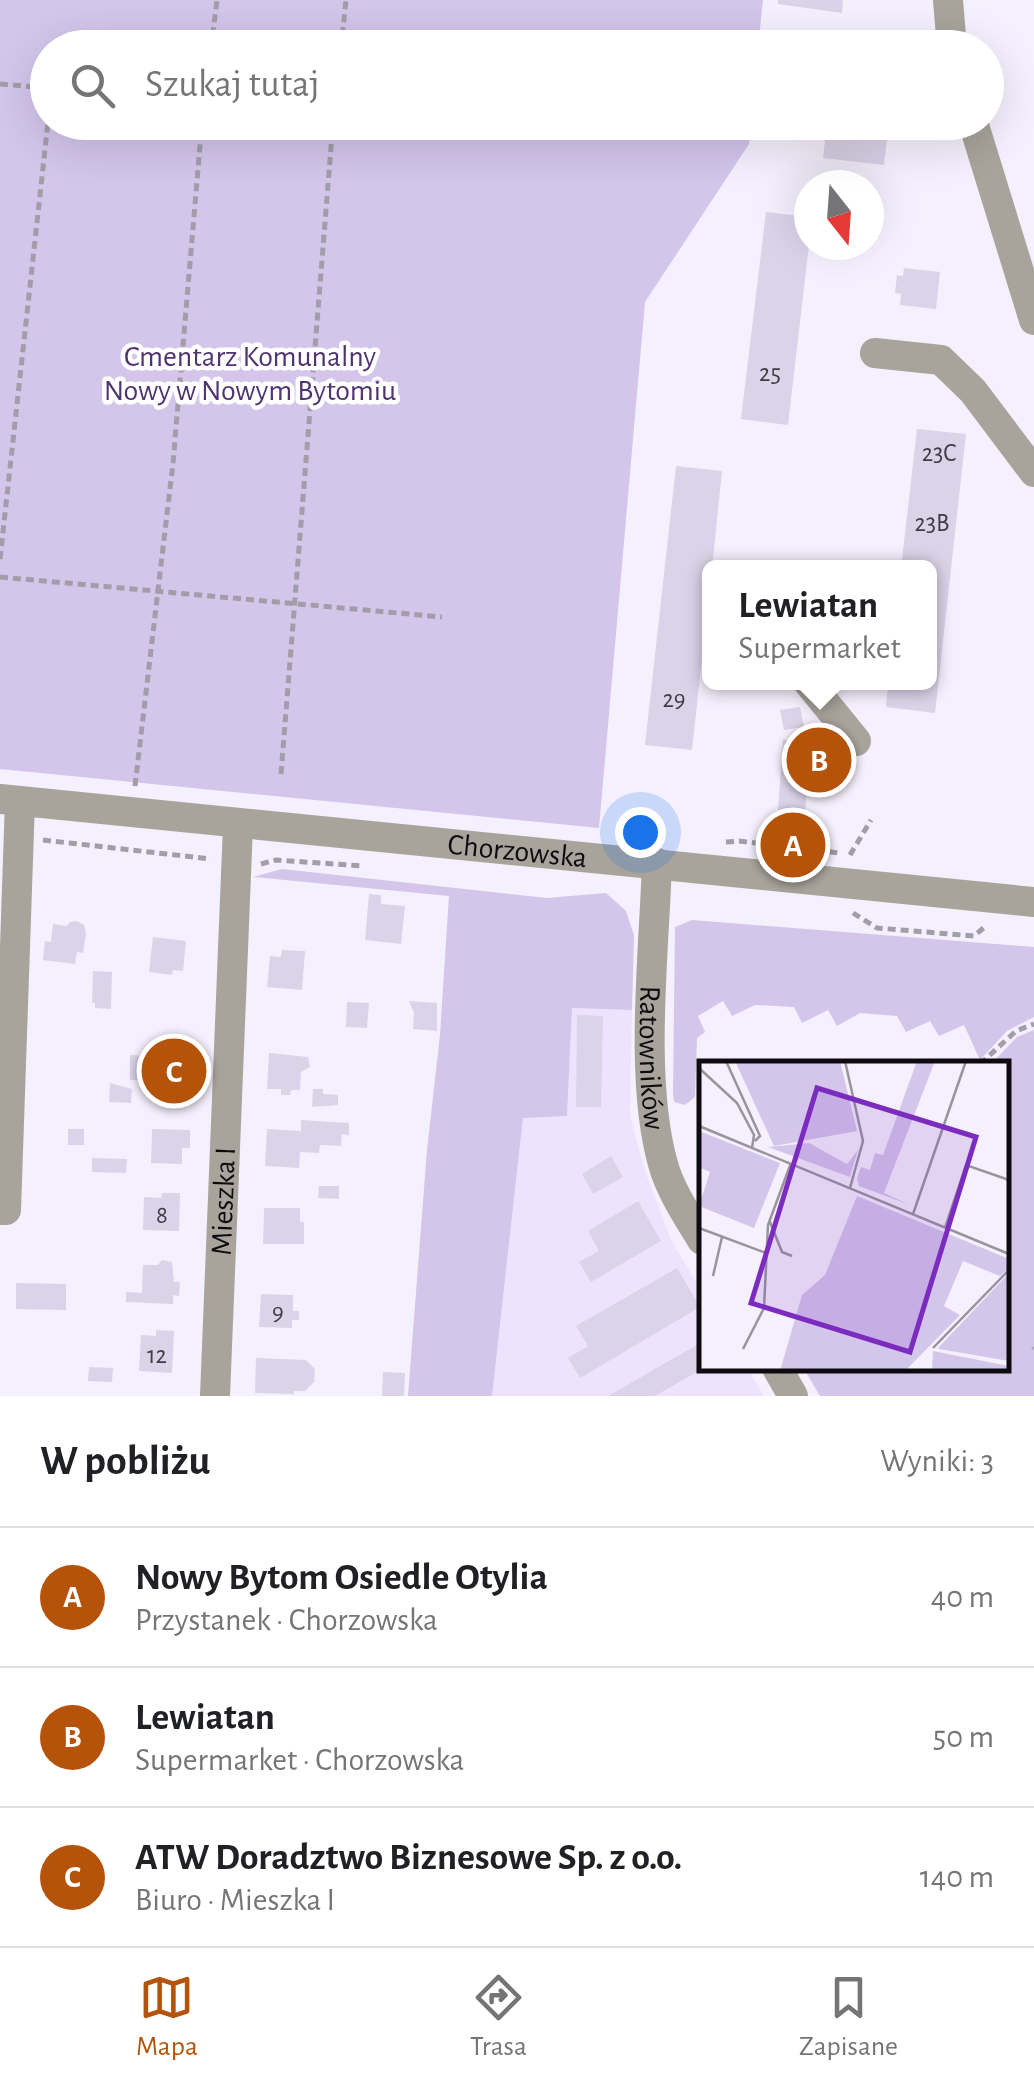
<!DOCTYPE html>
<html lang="pl">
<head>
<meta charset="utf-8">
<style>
  :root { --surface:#fff; --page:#f6f6f6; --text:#202124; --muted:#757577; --line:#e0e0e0; --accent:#b45309 }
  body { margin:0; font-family:"Alegreya Sans",sans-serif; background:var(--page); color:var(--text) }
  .compass { position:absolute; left:794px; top:170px; width:90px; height:90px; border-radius:50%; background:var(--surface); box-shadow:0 10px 40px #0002; rotate:163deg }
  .you { position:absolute; left:640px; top:832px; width:35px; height:35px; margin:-25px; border:8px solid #fff; border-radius:50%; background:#1a73e8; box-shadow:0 0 0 15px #1a73e833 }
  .badge { display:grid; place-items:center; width:65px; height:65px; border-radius:50%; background:var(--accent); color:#fff; font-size:32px; font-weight:700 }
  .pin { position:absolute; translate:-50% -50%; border:5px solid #fff; box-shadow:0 2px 10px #0006 }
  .popup { position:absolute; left:702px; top:560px; width:235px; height:130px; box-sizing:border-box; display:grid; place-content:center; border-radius:15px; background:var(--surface); filter:drop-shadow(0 2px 8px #0005); font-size:32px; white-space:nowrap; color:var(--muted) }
  .popup b { font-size:38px; color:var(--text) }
  .popup::after { content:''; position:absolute; left:50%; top:100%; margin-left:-20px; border:20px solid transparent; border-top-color:var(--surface) }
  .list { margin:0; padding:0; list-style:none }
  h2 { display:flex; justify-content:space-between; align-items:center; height:130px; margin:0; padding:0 40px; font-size:42px }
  h2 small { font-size:32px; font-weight:400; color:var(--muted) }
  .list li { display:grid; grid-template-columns:65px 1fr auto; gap:30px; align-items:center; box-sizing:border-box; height:140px; padding:0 40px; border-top:2px solid var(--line) }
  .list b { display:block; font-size:38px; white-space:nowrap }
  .list p { margin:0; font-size:32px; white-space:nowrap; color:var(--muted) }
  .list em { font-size:32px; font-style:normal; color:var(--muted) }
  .icon { flex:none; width:55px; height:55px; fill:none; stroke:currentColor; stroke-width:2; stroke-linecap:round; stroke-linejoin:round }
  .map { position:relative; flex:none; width:1034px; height:1396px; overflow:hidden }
  .search { position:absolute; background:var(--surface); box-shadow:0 10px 40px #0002; left:30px; right:30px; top:30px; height:110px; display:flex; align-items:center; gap:25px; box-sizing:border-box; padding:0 35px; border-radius:55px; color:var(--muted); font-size:38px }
  .sheet { height:550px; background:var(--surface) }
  nav { display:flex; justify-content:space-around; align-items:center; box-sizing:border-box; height:140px; border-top:2px solid var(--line); background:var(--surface); font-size:28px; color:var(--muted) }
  nav a { display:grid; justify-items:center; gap:5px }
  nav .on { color:var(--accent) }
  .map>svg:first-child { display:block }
  .built { fill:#eee3ff }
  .green { fill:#d4c5eb }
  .building { fill:#dbd3e8 }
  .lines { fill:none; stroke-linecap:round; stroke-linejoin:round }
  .path { stroke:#a29ea9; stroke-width:5; stroke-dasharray:8 5; stroke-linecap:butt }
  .minor { stroke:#a8a39b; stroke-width:30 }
  .labels { text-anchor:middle; stroke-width:9; stroke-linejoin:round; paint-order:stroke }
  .number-label { font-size:25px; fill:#403c46 }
  .park-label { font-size:30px; fill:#503371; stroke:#fff }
  .street-label { font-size:30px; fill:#0d0a10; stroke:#fff }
  .inset-road { fill:none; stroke:#98949e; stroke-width:2.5 }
  .view { fill:#7b2cbf; fill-opacity:0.15; stroke:#7b2cbf; stroke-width:5 }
  .inset-edge { fill:none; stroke:#0d0a10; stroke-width:5 }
</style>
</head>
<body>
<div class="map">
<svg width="1034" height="1396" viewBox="0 0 1034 1396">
  <rect width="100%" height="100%" fill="#f5f0fd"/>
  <polygon class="built" points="572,1008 632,1010 630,1116 646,1174 672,1242 701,1290 702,1368 748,1369 764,1396 492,1396 523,1117 567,1116"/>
  <g class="green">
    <polygon points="0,0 763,0 758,47 48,48 48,122 751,123 749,144 645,302 599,828 0,769"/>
    <polygon points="282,869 547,898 606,893 626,911 634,935 632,1010 572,1008 567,1116 523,1118 492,1396 408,1396 427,1150 440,1035 449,896 253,877"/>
    <polygon points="692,920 1034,947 1034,1017 1007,1031 980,1060 964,1025 939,1036 930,1021 906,1032 897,1016 860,1013 837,1026 828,1010 802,1023 794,1007 755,1005 732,1016 723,1001 698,1016 705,1032 697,1038 695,1097 685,1105 674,1102 673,1094 675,927"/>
    <polygon points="1034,1030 1034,1396 820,1396 804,1369 1006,1368 1006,1064 992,1063 1017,1037"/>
  </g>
  <g class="building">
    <polygon points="778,0 843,0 842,13 778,4"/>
    <polygon points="827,122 889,122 884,165 823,158"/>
    <polygon points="766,212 809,217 809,245 788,425 741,419"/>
    <polygon points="904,268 940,272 936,309 900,305 901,294 895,293 897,275 903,276"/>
    <polygon points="917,429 966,434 935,713 886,707 888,682 929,682 929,568 901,568"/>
    <polygon points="676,466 722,471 712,568 709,568 709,595 692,750 645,745"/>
    <polygon points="800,707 804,727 784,730 780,710"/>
    <polygon points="783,740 836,744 833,789 807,788 805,813 778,811"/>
    <polygon points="369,894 381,895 381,904 405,906 401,944 365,940"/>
    <polygon points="77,921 84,925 86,933 83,953 77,952 75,964 43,960 45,941 51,942 53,924 67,926 70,922"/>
    <polygon points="153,937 186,941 183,971 173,970 172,975 149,972"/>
    <polygon points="282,950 305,951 302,990 267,987 270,956 281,957"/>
    <polygon points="93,971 112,972 111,1009 95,1008 95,1003 92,1003"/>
    <polygon points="409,1001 437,1003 437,1031 413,1029 414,1013"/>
    <polygon points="347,1002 369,1003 367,1028 346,1027"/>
    <polygon points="577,1015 603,1016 601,1107 576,1107"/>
    <polygon points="150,1053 183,1054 182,1089 149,1088 149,1080 130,1080 130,1055 150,1056"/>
    <polygon points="269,1053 308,1057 310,1067 301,1072 300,1090 291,1090 290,1095 281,1095 281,1089 267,1089"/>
    <polygon points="110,1083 132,1089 131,1103 109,1102"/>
    <polygon points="313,1089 323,1089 323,1094 338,1095 338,1105 312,1107"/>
    <polygon points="301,1120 349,1123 349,1135 342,1134 341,1146 320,1145 319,1153 300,1152 299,1168 265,1166 267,1129 301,1131"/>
    <rect x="68" y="1129" width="16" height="16"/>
    <polygon points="152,1129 190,1130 190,1148 182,1148 182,1164 151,1163"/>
    <polygon points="611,1156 623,1177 593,1194 582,1174"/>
    <polygon points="92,1158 127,1159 126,1173 92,1172"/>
    <polygon points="319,1186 339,1186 339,1199 318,1198"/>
    <polygon points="162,1193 180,1193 179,1231 143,1230 144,1197 161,1198"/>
    <polygon points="638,1201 661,1241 591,1282 579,1262 599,1251 588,1231"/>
    <polygon points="264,1208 300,1208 300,1222 304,1222 304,1244 263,1244"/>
    <polygon points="162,1260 172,1262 174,1282 180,1282 179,1296 173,1295 173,1304 126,1302 126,1292 142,1293 143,1265 158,1265"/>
    <polygon points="677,1268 700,1307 580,1378 568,1358 588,1346 576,1326"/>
    <polygon points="16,1283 66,1284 66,1310 16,1309"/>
    <polygon points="261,1294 293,1295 293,1311 299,1311 299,1320 292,1320 292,1328 259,1327"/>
    <polygon points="156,1330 174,1331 172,1373 139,1371 141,1335 156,1336"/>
    <polygon points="702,1342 702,1369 655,1396 608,1396"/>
    <polygon points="256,1358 306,1360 315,1369 314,1382 305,1391 294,1391 294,1394 255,1393"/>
    <polygon points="89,1367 113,1368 112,1382 88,1381"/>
    <polygon points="383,1372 405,1373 404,1396 382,1396"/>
  </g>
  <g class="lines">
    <g class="path">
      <polyline points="211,48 217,0"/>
      <polyline points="341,48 346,0"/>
      <polyline points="0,84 48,88"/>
      <polyline points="368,122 487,134"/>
      <polyline points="0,559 48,122"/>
      <polyline points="0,577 442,617"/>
      <polyline points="281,774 333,122"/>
      <polyline points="135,786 173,463 202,122"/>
      <polyline points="43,840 211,859"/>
      <polyline points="726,842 739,841 839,853"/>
      <polyline points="850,855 871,820"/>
      <polyline points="261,864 276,860 364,866"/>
      <polyline points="853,913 877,928 974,936 987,925"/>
      <polyline points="980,1064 1016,1031 1034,1024"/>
      <polyline points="1033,1347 1034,1348"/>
    </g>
    <g class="minor">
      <polyline points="948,0 952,48"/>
      <polyline points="973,122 1034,320"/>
      <polyline points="875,353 941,360 973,391 1034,472"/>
      <polyline points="808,682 856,741"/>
      <path id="s1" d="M0,799L1034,902"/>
      <path id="s2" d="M657,863C654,953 639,1079 663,1164C670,1190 688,1217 702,1240"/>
      <polyline points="0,1210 6,1210 20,801"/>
      <polyline points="777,1368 793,1396"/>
      <path id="s3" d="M215,1396L238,825"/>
    </g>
  </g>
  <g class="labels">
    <g class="number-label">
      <text x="770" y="381">25</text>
      <text x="939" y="461">23C</text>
      <text x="932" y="531">23B</text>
      <text x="674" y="707">29</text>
      <text x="162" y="1223">8</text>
      <text x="278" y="1320">9</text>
      <text x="157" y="1363">12</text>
    </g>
    <g class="park-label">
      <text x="250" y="366">Cmentarz Komunalny<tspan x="250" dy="34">Nowy w Nowym Bytomiu</tspan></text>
    </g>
    <g class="street-label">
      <text dy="10" stroke="none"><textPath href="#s1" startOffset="520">Chorzowska</textPath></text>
      <text dy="10" stroke="none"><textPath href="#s2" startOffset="195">Ratowników</textPath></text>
      <text dy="10" stroke="none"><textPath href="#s3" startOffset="195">Mieszka I</textPath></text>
    </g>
  </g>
  <g transform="translate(699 1061)">
    <rect width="310" height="310" fill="#f5f0fd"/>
    <path d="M36,0H141L158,70L75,85ZM218,0H236L185,132L211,144L160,125L158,117L162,106L171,109L176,92L184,94ZM0,70L81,102L55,167L0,145L11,111L0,106ZM110,82L148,103L159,89L151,116L69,86ZM158,135L310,198V207L301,215L264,200L245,245L261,254L206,310H81L103,234L126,214ZM310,212V300L240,288L239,287ZM234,290L310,305V309L233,310Z" fill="#d4c5eb"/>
    <path class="inset-road" d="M27,0L61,75L56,80M146,0L164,80L151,127M0,7L38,42L55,74L53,87M0,65L310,193M214,153L267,0M71,161L83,191L93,195M0,167L67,192M246,167L267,104L310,119M14,215L23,176M234,287L310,209M44,288L65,247L69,164L92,102"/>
    <path class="view" d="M118,27L277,76L211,291L52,242Z"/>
    <rect width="310" height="310" class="inset-edge"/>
  </g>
</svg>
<svg class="compass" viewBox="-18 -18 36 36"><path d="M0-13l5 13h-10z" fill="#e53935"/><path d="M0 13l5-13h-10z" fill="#757577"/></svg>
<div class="you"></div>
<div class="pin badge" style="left:793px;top:845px">A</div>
<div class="pin badge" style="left:819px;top:760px">B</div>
<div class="popup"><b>Lewiatan</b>Supermarket</div>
<div class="pin badge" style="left:174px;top:1071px">C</div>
<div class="search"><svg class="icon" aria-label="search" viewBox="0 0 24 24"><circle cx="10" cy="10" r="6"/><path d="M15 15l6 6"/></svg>Szukaj tutaj</div>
</div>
<section class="sheet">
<h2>W pobliżu<small>Wyniki: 3</small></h2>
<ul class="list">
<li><span class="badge">A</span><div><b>Nowy Bytom Osiedle Otylia</b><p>Przystanek · Chorzowska</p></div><em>40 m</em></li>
<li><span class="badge">B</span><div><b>Lewiatan</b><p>Supermarket · Chorzowska</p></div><em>50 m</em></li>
<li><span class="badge">C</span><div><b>ATW Doradztwo Biznesowe Sp. z o.o.</b><p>Biuro · Mieszka I</p></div><em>140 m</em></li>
</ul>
</section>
<nav>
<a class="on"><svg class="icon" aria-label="map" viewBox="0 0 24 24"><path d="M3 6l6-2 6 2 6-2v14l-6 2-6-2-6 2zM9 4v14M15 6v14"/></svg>Mapa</a>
<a><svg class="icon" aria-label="directions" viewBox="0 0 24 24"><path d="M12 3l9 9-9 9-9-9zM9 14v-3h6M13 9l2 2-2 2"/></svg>Trasa</a>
<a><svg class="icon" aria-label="saved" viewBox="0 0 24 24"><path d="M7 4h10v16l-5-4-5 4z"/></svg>Zapisane</a>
</nav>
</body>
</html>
